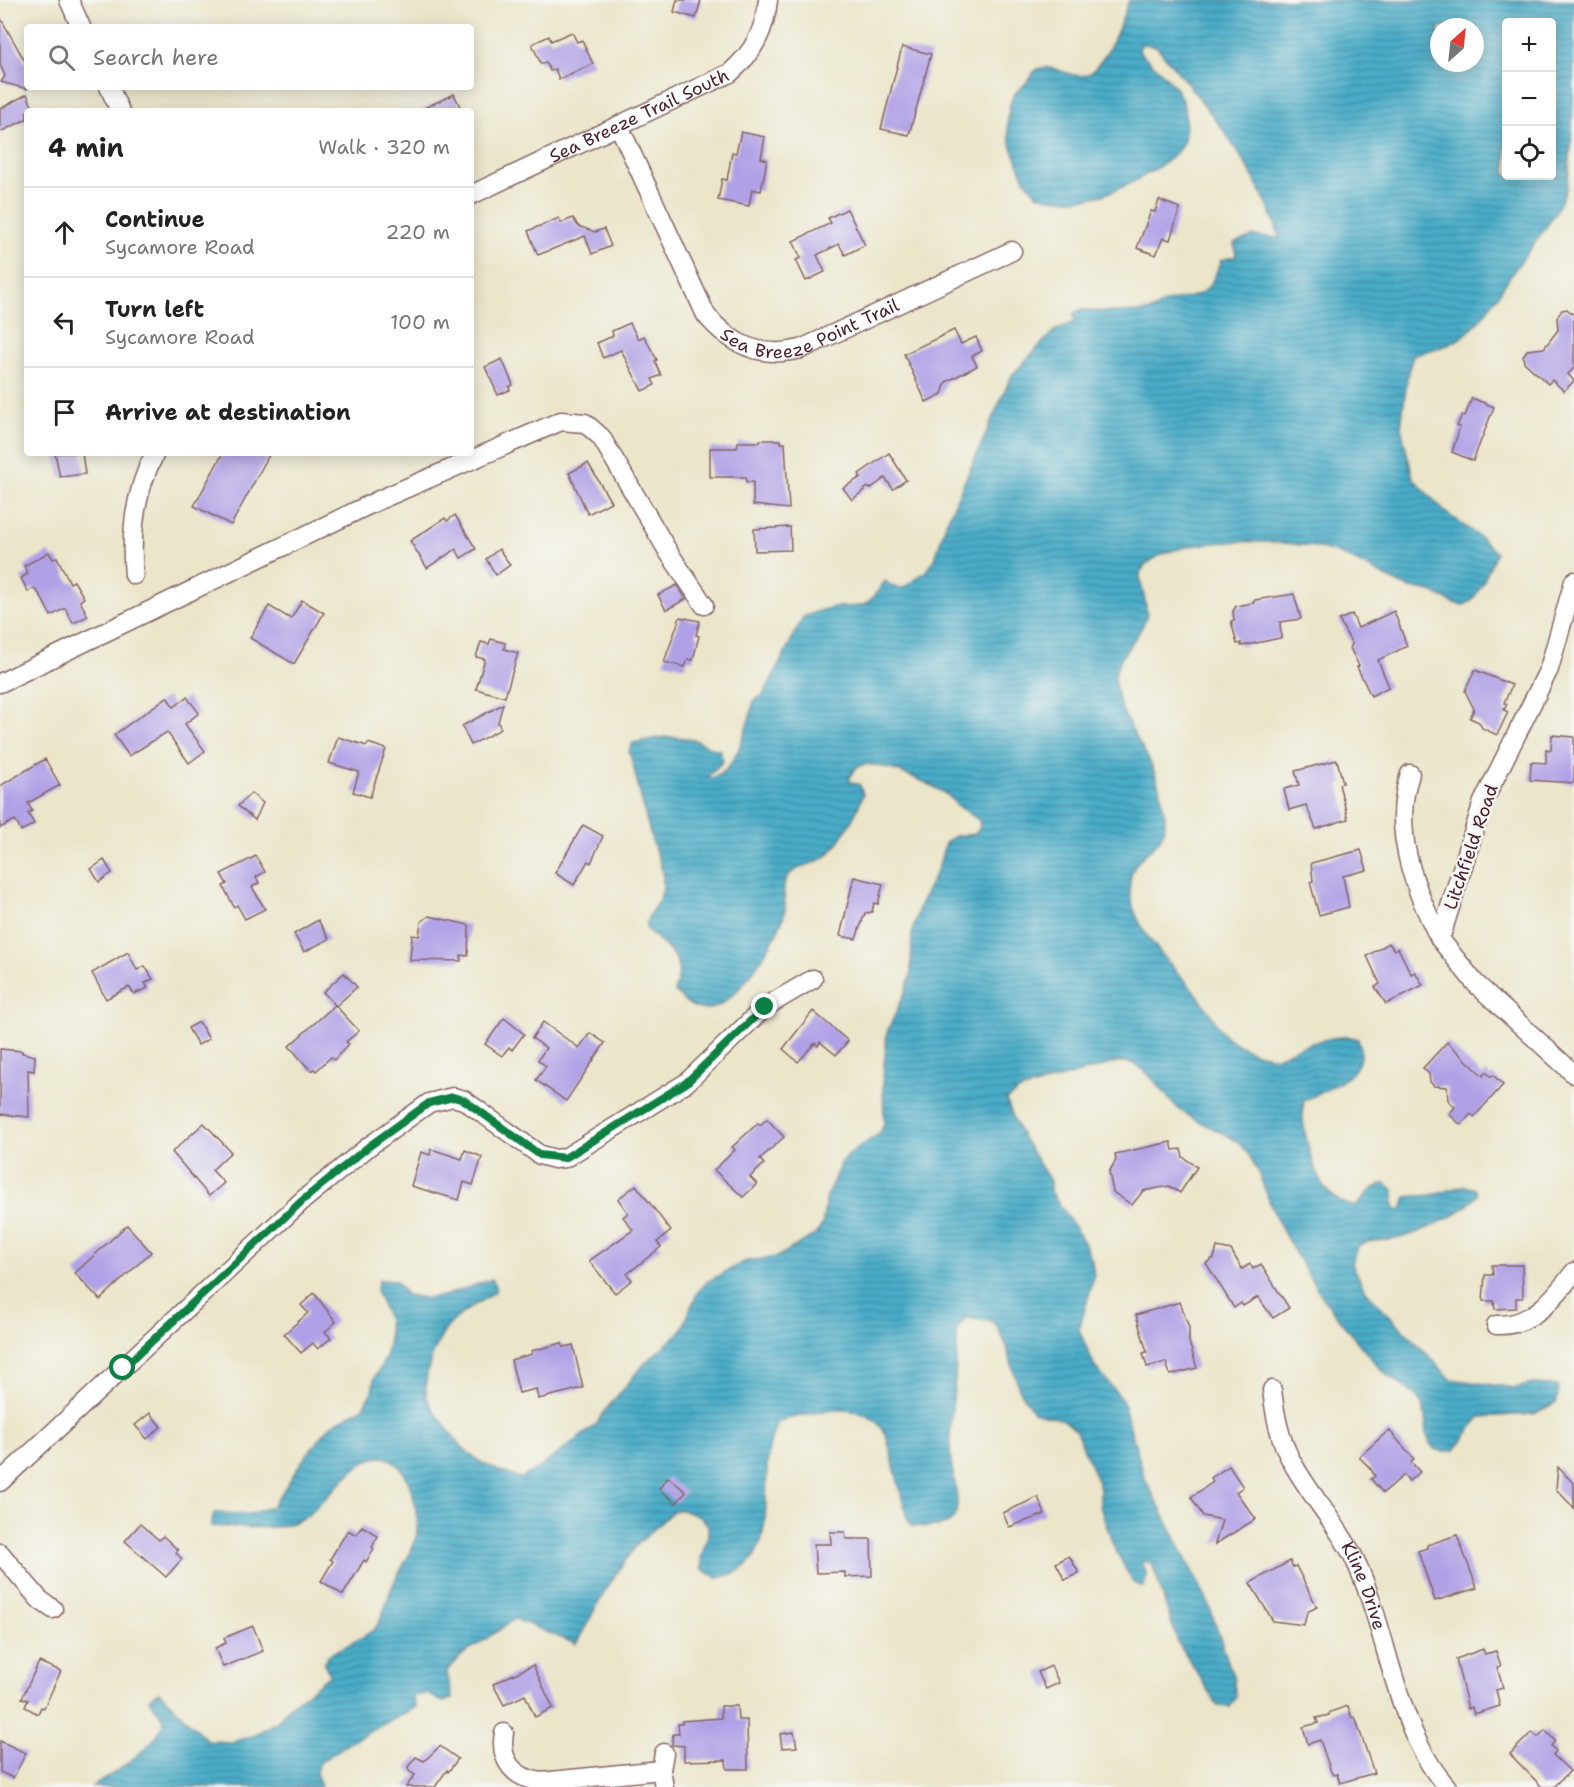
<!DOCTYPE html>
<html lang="en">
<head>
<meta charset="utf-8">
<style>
  :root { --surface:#fff; --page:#f6f6f6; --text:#222; --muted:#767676; --line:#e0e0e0 }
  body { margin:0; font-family:"Shantell Sans",sans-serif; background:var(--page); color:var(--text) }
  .controls { position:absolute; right:18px; top:18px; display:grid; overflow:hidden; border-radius:6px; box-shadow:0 3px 15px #0003 }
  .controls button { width:54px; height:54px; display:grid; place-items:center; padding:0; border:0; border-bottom:2px solid var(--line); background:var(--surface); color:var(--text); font:30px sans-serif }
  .compass { position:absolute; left:1430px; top:18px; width:54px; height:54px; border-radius:50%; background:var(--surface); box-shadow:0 3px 15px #0003; rotate:27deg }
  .stop { position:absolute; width:18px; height:18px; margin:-14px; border:4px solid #0b8043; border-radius:50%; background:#fff }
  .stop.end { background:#0b8043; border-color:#fff; box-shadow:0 2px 6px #0008 }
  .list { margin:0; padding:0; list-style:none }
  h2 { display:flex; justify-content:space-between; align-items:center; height:78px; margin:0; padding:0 24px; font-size:26px }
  h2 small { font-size:20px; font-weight:400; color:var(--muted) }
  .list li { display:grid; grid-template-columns:39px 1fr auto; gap:18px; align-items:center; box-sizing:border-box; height:90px; padding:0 24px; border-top:2px solid var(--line) }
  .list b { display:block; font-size:22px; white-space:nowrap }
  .list p { margin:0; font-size:20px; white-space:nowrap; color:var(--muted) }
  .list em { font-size:20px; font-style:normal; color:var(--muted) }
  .icon { flex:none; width:33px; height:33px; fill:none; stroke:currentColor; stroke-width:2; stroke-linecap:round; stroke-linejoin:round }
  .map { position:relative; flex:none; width:1574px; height:1787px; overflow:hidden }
  .search { position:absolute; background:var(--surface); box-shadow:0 3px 15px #0003; left:24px; top:24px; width:450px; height:66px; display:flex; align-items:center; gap:15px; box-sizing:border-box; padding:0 21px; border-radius:6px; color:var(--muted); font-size:22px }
  .panel { position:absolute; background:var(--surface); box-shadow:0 3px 15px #0003; left:24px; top:108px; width:450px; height:348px; border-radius:6px }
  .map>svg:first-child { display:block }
  .water { fill:url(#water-rules); stroke:#49667a; stroke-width:1.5; fill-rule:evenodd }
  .building { fill:#b0a0e6 }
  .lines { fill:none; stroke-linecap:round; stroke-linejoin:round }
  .minor-casing { stroke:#826563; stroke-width:21 }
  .minor { stroke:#fff; stroke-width:18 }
  .route { stroke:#0b8043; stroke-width:8 }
  .labels { text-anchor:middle; stroke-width:5; stroke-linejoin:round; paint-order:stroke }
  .street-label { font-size:18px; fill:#4a1f2b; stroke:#f6f6f2 }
</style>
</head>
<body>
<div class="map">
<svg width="1574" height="1787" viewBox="0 0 1574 1787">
  <defs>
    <pattern id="water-rules" width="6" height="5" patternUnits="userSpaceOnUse" patternTransform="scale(1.5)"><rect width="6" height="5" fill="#48acc8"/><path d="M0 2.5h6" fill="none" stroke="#3e8ba3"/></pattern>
  </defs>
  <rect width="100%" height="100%" fill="#f6f6f2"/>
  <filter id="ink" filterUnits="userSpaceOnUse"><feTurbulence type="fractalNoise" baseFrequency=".0167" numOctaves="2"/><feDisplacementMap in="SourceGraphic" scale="12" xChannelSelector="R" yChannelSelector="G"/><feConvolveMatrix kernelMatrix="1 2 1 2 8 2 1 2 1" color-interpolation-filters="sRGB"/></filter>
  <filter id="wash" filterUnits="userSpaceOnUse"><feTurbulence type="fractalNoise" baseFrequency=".008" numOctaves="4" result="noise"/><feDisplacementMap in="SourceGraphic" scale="24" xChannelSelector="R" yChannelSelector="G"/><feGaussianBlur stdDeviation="1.35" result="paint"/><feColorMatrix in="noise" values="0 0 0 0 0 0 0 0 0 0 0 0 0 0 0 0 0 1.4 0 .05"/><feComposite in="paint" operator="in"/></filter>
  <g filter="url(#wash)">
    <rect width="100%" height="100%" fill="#ebe6ca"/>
    <path class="water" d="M1129,0H1574C1574,54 1574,137 1567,186C1557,218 1530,248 1511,275C1497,296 1479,328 1456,341C1443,349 1427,349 1413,356L1408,372L1401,427L1413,478L1445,512L1481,538L1496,553C1489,567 1480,597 1466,604C1458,608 1443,597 1436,594C1424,589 1411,590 1400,584C1376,573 1356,559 1332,551C1293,539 1165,532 1141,571C1136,580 1150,604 1146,618C1140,639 1114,657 1115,680C1116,711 1138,737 1151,764C1157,778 1162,796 1164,811C1173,857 1121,846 1131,899C1139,939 1178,969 1201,1000C1210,1011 1216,1026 1226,1036C1237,1046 1255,1054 1270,1056C1280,1058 1286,1052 1295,1049C1311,1043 1342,1032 1358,1039C1371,1076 1331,1086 1304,1101C1299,1122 1313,1174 1327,1191C1336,1200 1344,1203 1355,1207L1372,1189L1385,1183L1394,1190V1209H1402L1406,1197C1417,1196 1429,1196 1440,1193C1455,1189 1462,1182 1476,1190L1477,1195C1465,1213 1421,1233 1400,1238C1386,1242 1372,1238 1359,1245L1352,1263L1364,1289L1451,1379L1515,1388L1534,1384L1559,1386L1557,1402L1534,1414L1480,1417L1455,1450C1414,1458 1433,1418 1420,1401C1410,1388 1392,1381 1381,1369C1363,1350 1345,1327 1329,1306C1311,1281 1293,1251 1279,1224C1266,1199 1261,1168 1242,1146C1232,1134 1195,1123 1179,1109C1159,1092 1147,1059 1118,1062L1020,1090L1006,1100L1020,1133L1050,1181V1190L1084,1242L1092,1261L1094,1277L1079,1330L1095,1367L1122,1399L1145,1479L1208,1602L1233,1676L1236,1697L1230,1707L1218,1706L1178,1643L1152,1563L1142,1561L1147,1575L1144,1587L1133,1583L1113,1545L1100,1506V1488L1076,1431L1064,1420L1033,1412C1028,1402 1020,1393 1017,1383C1010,1361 1008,1340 993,1322L966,1318L957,1329C959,1374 947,1417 951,1462C953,1476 963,1509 952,1520C944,1529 923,1526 912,1526L907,1518L886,1434C863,1395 815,1413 779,1421C749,1464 794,1567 717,1578L702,1569L701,1558L708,1535V1525L700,1517L682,1510L673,1511L636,1546L609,1584L576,1644L515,1619L461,1656L447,1672L452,1699L443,1702L427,1694L412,1696L416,1707L352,1741L318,1764L316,1773L321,1787H92C114,1773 161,1744 164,1719L149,1699L159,1692L208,1741L232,1742L254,1735L278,1721L289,1707L330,1675L324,1663L328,1659L327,1656C342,1647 361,1640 374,1629C383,1621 387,1598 392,1587C399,1571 411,1555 416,1538C421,1517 411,1466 387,1458C360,1449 326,1504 305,1517C280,1533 240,1526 211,1526L214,1513L251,1514L273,1506L305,1457L331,1425L362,1408L372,1392L374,1379L385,1359L389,1339L388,1320L376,1290L379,1280L396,1281L406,1295L426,1298L444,1296L492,1279L496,1286L495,1292C479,1303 455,1315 444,1332C434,1348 424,1373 426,1393C427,1403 436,1413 442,1421C466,1456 479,1466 521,1478L539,1468L597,1424L602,1414L644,1364L682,1330L697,1293L708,1281L746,1261L777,1257L816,1234L822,1225L827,1195L841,1163L849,1154L880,1133L884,1124L883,1077L887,1032L906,990L911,974L912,933L919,907L939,866L945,843L955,836L975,834L980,827L979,820C972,815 963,810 956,804C952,801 951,797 946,794C930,784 877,758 859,766C853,769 851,775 849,781L860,785L863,794C859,810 839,847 825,857C813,866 795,865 786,879C780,888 788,904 784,915C777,940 731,1017 700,1009C689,1007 682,999 674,991C688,958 668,951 646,928C647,909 661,906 663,887C665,868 654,851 650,833C642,805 637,778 629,751L633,743C653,738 673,734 694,740C704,743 709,748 720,750L723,761L707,778C736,779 748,722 754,701L764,694L803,617C813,613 824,608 835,607C867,606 866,609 885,581L894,587L903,588L925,572L935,559L946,523L1012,375L1054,331L1075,322L1073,314L1082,309C1089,312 1142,314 1151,311C1157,309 1161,303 1167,302C1177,299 1194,298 1203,292C1213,284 1217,271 1221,260L1236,256L1234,243L1253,236L1280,238C1258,168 1203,101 1156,46L1141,44L1139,51C1153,65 1178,84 1183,103C1186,112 1186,132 1184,140C1178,162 1123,188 1103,195C1090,199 1051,201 1039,195C1026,187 1021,170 1016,157C1008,139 1005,123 1010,104C1013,92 1019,90 1026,83C1030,79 1033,71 1038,69C1054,62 1077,84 1091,72C1110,56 1121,23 1129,0ZM1506,22H1552V176H1506ZM1439,27H1475V63H1439Z"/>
    <g id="blocks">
      <g class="building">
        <polygon points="677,0 701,0 696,18 674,12"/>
        <polygon points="0,17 27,65 27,89 1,82 5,76 0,64"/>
        <polygon points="572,32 577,42 582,40 593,64 559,79 555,69 550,71 546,62 541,64 532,44 549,36 551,41"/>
        <polygon points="902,47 931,54 909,135 881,129"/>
        <polygon points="27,94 34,111 27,111 27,119 0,132 0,109"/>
        <polygon points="454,94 462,111 418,111"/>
        <polygon points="741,132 765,137 761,158 767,160 761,191 752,189 749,206 718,200 722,179 727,180 732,152 736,153"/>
        <polygon points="1159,200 1180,208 1170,240 1163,238 1156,255 1137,248 1151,211 1155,212"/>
        <polygon points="847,209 865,245 845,255 839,244 817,255 825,272 806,281 796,260 801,258 793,241 831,223 828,218"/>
        <polygon points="559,218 561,223 573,218 578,226 595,232 604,229 611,246 592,254 585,236 538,255 528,231"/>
        <polygon points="1567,309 1574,315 1574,368 1568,374 1574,381 1564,391 1552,380 1548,384 1524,362 1523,356 1527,350 1544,348 1558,330 1557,317 1562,310"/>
        <polygon points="630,323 638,339 644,336 657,360 655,361 661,375 652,379 655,385 642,391 621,350 603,358 597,343 613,336 612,331"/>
        <polygon points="954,330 961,344 976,337 982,351 972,356 977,366 946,382 942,394 926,402 904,354"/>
        <polygon points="502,359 513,385 509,387 510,390 498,395 485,367"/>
        <polygon points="1472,398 1494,407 1473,461 1452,452 1460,427 1457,426 1462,415 1465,416"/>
        <polygon points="760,440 781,440 781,443 785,443 789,509 753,505 753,482 746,482 746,477 710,477 710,448 737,448 738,442 760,442"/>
        <polygon points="55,453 82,453 85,474 60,477"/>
        <polygon points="223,453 270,453 231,525 194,506"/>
        <polygon points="889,453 906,480 893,489 885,478 870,489 868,487 852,500 843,488 861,477 859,474"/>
        <polygon points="588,463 611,502 588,514 569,473"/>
        <polygon points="455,515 476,549 461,558 456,549 427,568 410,541 445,518 447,521"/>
        <polygon points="790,527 791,550 755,551 754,529"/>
        <polygon points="499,549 510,565 496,575 486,559"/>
        <polygon points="49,552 53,559 57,557 70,583 74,581 84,598 80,601 88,616 73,623 65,608 51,616 40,595 34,588 28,592 21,578 28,574 24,566"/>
        <polygon points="677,585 686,599 666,610 658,595"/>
        <polygon points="1294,594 1301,619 1280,622 1281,638 1241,646 1241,643 1237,644 1231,621 1234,621 1233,611 1236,606 1253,603 1255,600"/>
        <polygon points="302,600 324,613 294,664 250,638 269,606 291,619"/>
        <polygon points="1394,611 1407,646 1378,660 1389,687 1371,696 1357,667 1359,666 1350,648 1352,644 1339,620 1352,614 1358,628"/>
        <polygon points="680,617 700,621 696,635 699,636 693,660 688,659 685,667 664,662"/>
        <polygon points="491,639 505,643 504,649 518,653 505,697 476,689 485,659 476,657 481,642 489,644"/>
        <polygon points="1475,670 1512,685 1504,703 1507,704 1504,710 1508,712 1497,735 1482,728 1479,722 1470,718 1474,709 1465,691"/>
        <polygon points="167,697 174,707 187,697 199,713 185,724 205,751 189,763 167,732 129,756 114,735"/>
        <polygon points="503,704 498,722 501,729 471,745 462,726"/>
        <polygon points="1552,735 1574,737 1574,783 1530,780 1531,762 1546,763 1546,749 1551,750"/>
        <polygon points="338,737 367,746 368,743 386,749 370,797 353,792 359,772 329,763"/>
        <polygon points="45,759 60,785 28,803 32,811 28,813 34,824 21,831 15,820 0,828 0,786"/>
        <polygon points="1337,760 1343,783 1339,784 1348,819 1316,829 1306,805 1289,810 1284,789 1299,785 1295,771"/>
        <polygon points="251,793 263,803 255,820 238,806"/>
        <polygon points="583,825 603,836 591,863 588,861 574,885 555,873"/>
        <polygon points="1361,850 1367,870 1343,876 1349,907 1319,915 1310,882 1313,881 1311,863"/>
        <polygon points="256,856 265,872 256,877 259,883 252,887 265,909 245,919 237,905 234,907 223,886 227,884 221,874"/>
        <polygon points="104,860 112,873 99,882 91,869"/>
        <polygon points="854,877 883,884 878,904 874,903 872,912 865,913 856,939 840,936"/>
        <polygon points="429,916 469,925 468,956 461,955 461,961 410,960 412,935 419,936 421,922"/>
        <polygon points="318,920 329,939 304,952 294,934"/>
        <polygon points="1389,943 1394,950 1398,948 1411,974 1415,972 1423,985 1386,1004 1375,987 1380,984 1367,956"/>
        <polygon points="128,952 137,970 145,966 153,979 145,983 148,988 134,994 129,987 106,999 92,973"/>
        <polygon points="344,973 357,987 336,1006 323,992"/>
        <polygon points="335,1005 359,1031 346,1042 349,1044 334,1060 331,1057 316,1071 314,1069 311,1071 289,1046"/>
        <polygon points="813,1011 848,1041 836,1055 820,1042 818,1046 815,1043 798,1062 783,1049"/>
        <polygon points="504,1018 524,1034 512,1050 509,1047 502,1056 485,1044"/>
        <polygon points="199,1022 209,1039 198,1045 188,1028"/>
        <polygon points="543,1022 579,1048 590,1033 605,1043 566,1101 536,1080 546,1066 538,1060 546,1048 532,1038"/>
        <polygon points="1447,1042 1483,1076 1486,1072 1491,1077 1493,1075 1503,1085 1474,1117 1471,1114 1461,1125 1449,1114 1455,1107 1448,1100 1447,1087 1434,1086 1430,1082 1429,1074 1423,1068"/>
        <polygon points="0,1049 22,1051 22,1053 35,1056 34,1071 28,1070 29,1117 0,1114"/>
        <polygon points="767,1119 784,1137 760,1159 764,1164 750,1177 757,1184 743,1197 714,1170 735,1150 732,1147 758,1123 760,1125"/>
        <polygon points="204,1123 231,1152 212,1170 224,1183 209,1196 172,1152"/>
        <polygon points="1171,1142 1173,1150 1181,1149 1183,1157 1197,1167 1180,1193 1169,1186 1143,1191 1132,1205 1113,1192 1109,1172 1116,1160 1115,1154"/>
        <polygon points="431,1149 462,1159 465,1150 482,1157 473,1185 464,1182 459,1200 411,1186 421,1152 430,1155"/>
        <polygon points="636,1185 671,1231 657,1242 661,1247 627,1274 632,1280 615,1293 589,1261 633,1230 623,1217 628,1213 618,1199"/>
        <polygon points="127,1225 151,1252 100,1300 75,1273"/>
        <polygon points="1217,1247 1231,1250 1242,1269 1250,1264 1253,1269 1261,1264 1289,1308 1273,1318 1258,1297 1243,1306 1241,1303 1234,1308 1206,1263 1214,1258"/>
        <polygon points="1492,1265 1522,1265 1523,1298 1516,1298 1516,1308 1495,1309 1494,1301 1483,1301 1485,1275 1493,1275"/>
        <polygon points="314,1293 336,1322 325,1332 331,1338 318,1349 313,1343 301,1353 284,1334 308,1313 301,1305"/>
        <polygon points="1180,1302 1189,1328 1189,1342 1197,1368 1170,1375 1166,1362 1147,1367 1143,1353 1147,1352 1136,1315"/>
        <polygon points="562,1343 563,1347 573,1345 583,1388 538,1399 536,1389 519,1393 511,1360 532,1354 531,1351"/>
        <polygon points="150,1413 161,1427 147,1439 135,1425"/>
        <polygon points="1389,1430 1414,1459 1411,1462 1420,1472 1409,1481 1404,1475 1383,1493 1371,1479 1375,1476 1370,1468 1359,1457"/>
        <polygon points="1229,1466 1243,1487 1236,1492 1256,1519 1215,1544 1222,1520 1203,1516 1191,1497 1213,1482 1211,1478"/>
        <polygon points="1558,1467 1574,1484 1574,1508 1556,1489"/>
        <polygon points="668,1477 686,1492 676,1503 659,1489"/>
        <polygon points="1038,1497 1045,1514 1009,1527 1003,1513"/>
        <polygon points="140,1524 159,1540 163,1536 178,1550 176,1553 182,1559 166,1577 125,1541"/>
        <polygon points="362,1526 378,1536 372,1547 374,1549 366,1562 364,1560 343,1595 321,1581 333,1561 330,1559 348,1530 356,1535"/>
        <polygon points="830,1532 845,1532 846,1539 871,1539 872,1576 845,1577 845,1572 816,1573 814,1544 831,1544"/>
        <polygon points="1457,1535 1477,1588 1435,1601 1418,1551 1427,1548 1427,1545"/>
        <polygon points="1069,1556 1079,1573 1065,1580 1056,1563"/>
        <polygon points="1290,1561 1293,1567 1296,1566 1317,1607 1307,1612 1304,1625 1273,1621 1250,1583"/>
        <polygon points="253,1626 263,1651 223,1667 215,1648 226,1643 224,1638"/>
        <polygon points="1483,1649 1485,1654 1496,1651 1501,1666 1497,1667 1503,1688 1496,1690 1500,1706 1474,1714 1472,1707 1468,1709 1456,1659"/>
        <polygon points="39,1662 61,1671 44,1708 41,1707 38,1714 25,1707 28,1700 22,1698"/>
        <polygon points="533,1665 553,1708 535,1717 525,1695 504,1705 493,1684"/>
        <polygon points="1051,1666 1059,1683 1046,1689 1038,1672"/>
        <polygon points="721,1706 737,1706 738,1720 747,1720 748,1769 727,1769 726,1760 684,1761 684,1746 672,1745 673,1734 679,1734 678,1724 682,1724 682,1721 721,1718"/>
        <polygon points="1348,1706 1352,1718 1355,1717 1374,1773 1340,1783 1337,1774 1333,1775 1331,1772 1320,1740 1308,1744 1303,1727 1318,1723 1316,1718 1329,1715 1330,1712"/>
        <polygon points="1545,1730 1555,1741 1551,1746 1556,1751 1553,1755 1570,1771 1554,1787 1542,1787 1510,1754 1532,1732 1538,1737"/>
        <polygon points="794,1732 797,1747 782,1748 780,1734"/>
        <polygon points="0,1741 26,1753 13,1778 0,1772"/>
        <polygon points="440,1746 458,1759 448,1772 447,1770 435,1787 406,1787 415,1775 409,1771 408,1767 416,1757 424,1761"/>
      </g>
    </g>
  </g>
  <g filter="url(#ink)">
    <use href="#blocks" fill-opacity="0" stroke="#826563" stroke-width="1.5"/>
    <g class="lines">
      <defs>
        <g id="minor">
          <polyline points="69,0 81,27"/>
          <polyline points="109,87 120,111"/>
          <path id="s1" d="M619,126L706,315C731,345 761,359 801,349L1012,251"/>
          <path id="s2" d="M471,195L730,73C753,53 765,31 768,0"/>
          <path d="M134,575C130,533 135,491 155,453"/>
          <polyline points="1574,581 1549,669 1483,802 1440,939 1475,983 1574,1074"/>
          <polyline points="0,683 379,500 561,421 585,423 601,437 669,553 704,605"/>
          <path d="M1410,774C1391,829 1414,889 1440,939"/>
          <path d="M1496,1325C1532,1327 1555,1297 1574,1272"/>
          <path id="s3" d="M1272,1390C1275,1414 1279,1438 1291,1460C1309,1495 1338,1524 1355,1560C1389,1632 1394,1727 1447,1787"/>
          <polyline points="0,1482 303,1200 368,1147 429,1103 453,1097 464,1100 540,1155 555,1159 565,1158 686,1083 765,1007 813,979"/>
          <polyline points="0,1553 40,1600 53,1609"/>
          <path d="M504,1733C499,1761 514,1778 541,1782L661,1770"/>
          <polyline points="664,1787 661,1770 664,1753"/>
        </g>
      </defs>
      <use href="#minor" class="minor-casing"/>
      <use href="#minor" class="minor"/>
    </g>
  </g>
  <g class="lines" filter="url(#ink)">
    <polyline class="route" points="123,1368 303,1200 368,1147 429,1103 453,1097 464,1100 540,1155 565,1158 686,1083 765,1007"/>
  </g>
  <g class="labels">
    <g class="street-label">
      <text dy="6" stroke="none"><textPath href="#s2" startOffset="186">Sea Breeze Trail South</textPath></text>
      <text dy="6" stroke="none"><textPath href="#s1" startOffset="327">Sea Breeze Point Trail</textPath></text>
      <text transform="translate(1471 847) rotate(-71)" y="6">Litchfield Road</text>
      <text dy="6" stroke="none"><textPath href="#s3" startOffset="219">Kline Drive</textPath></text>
    </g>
  </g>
</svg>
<div class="controls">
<button>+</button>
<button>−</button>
<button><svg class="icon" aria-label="locate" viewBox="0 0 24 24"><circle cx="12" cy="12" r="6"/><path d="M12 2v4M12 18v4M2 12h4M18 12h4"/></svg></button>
</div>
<svg class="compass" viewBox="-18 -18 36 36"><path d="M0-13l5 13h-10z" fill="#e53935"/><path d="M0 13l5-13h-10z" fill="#767676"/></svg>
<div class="stop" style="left:123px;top:1368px"></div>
<div class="stop end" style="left:765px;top:1007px"></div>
<div class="search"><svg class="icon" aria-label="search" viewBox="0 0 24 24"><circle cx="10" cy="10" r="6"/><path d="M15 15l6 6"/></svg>Search here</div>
<section class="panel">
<h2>4 min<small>Walk · 320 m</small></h2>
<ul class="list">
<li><svg class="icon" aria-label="ahead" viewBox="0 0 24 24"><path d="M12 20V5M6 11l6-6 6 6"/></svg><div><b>Continue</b><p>Sycamore Road</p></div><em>220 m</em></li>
<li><svg class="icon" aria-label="left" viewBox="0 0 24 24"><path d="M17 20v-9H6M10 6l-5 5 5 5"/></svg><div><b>Turn left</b><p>Sycamore Road</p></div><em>100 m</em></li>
<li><svg class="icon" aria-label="arrive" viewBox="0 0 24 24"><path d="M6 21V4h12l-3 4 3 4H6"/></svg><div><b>Arrive at destination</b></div></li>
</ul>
</section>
</div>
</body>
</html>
